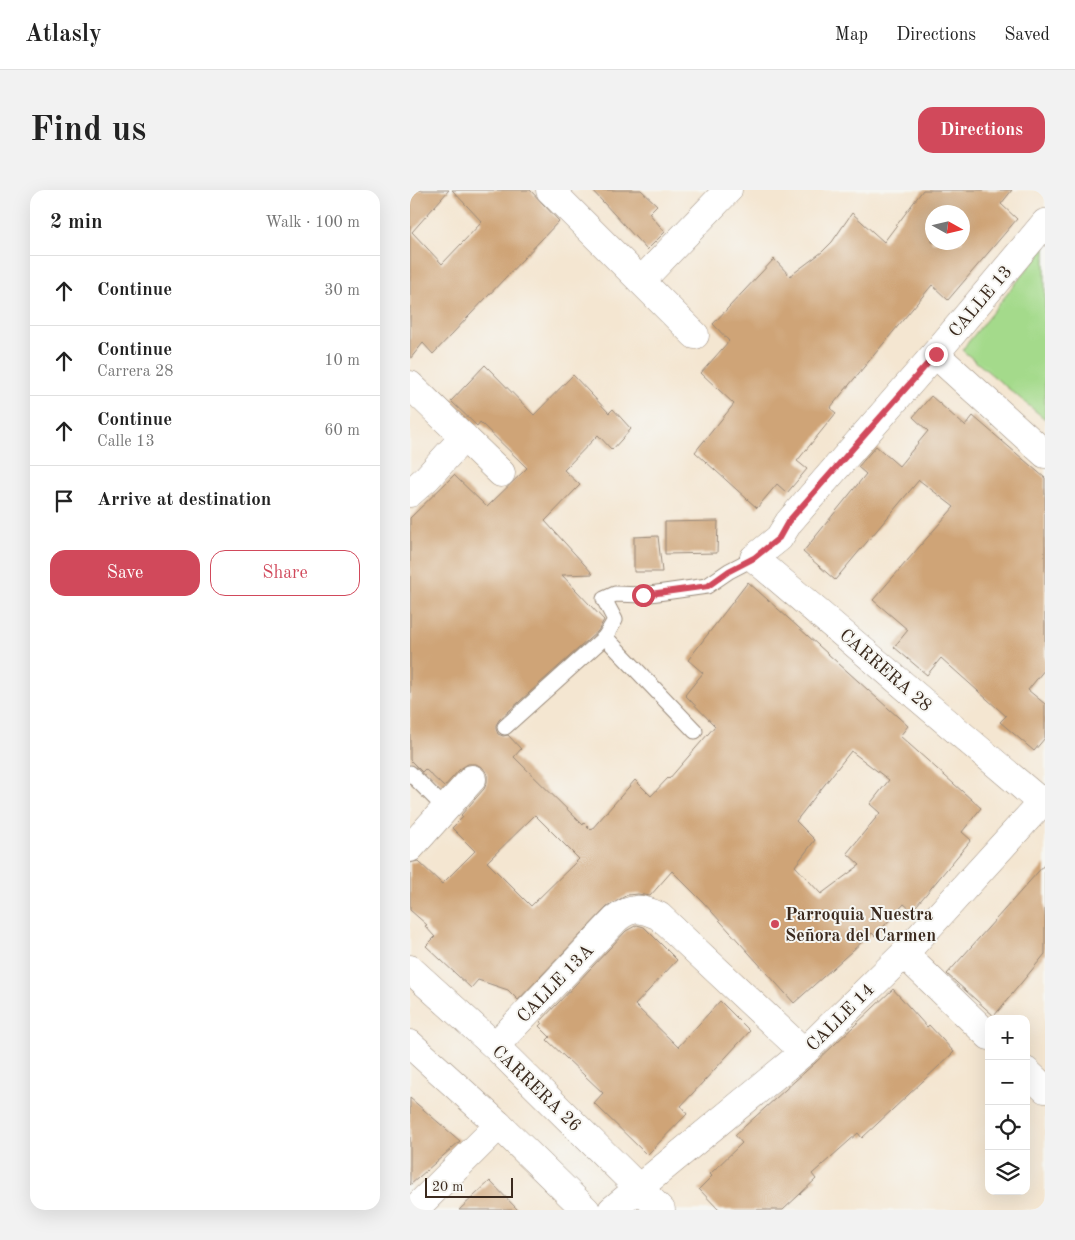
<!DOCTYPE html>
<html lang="en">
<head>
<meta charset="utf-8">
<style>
  :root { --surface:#fff; --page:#f2f2f2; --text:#222; --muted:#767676; --line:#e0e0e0; --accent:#d1495b }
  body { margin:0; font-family:"Old Standard TT",serif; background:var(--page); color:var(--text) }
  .controls { position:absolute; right:15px; bottom:15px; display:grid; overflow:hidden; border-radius:10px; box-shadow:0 5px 20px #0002 }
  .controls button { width:45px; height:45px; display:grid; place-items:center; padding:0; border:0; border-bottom:1px solid var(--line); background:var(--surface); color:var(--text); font:25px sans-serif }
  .compass { position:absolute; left:515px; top:15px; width:45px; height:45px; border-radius:50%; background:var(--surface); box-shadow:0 5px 20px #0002; rotate:98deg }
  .scale { position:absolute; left:15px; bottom:12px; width:88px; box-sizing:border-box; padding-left:5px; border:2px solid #3b2a1e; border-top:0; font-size:14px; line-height:18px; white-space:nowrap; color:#3b2a1e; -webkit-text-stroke:4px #f6f6f2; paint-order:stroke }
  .stop { position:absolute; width:15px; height:15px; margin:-11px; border:4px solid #d1495b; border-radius:50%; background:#fff }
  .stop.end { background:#d1495b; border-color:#fff; box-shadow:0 1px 5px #0008 }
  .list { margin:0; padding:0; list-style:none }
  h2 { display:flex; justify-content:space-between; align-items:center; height:65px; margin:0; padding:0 20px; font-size:21px }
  h2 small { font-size:16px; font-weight:400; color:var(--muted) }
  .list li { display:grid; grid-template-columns:32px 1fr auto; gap:15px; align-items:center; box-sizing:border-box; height:70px; padding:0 20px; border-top:1px solid var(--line) }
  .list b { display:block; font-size:19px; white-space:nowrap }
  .list p { margin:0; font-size:16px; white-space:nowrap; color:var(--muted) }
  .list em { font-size:16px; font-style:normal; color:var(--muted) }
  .actions { display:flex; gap:10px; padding:15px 20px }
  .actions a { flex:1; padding:11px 0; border:1px solid var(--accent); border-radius:15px; text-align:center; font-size:18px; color:var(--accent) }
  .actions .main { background:var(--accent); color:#fff }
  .icon { flex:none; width:28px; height:28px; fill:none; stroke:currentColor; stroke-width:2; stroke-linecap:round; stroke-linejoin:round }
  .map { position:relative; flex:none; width:635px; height:1020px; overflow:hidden; border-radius:15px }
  header { display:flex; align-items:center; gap:30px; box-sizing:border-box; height:70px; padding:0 25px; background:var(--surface); border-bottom:1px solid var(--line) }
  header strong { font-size:24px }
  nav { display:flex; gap:28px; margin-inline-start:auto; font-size:18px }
  .intro { display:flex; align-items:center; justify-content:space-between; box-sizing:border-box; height:120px; padding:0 30px }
  h1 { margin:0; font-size:35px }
  .button { padding:12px 22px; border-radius:15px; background:var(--accent); color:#fff; font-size:18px; font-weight:700 }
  main { display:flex; gap:30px; padding:0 30px }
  aside { flex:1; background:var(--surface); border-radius:15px; box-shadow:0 5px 20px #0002 }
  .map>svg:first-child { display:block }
  .green { fill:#a4da8b; stroke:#708254 }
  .building { fill:#cfa477; fill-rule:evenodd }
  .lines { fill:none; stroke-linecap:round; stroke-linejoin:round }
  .lane-casing { stroke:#988878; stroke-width:17 }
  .street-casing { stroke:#988878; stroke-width:29 }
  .lane { stroke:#fff; stroke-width:15 }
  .street { stroke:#fff; stroke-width:28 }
  .route { stroke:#d1495b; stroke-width:6 }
  .poi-dot { fill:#d1495b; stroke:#f6f6f2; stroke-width:2 }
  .labels { text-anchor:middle; stroke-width:4; stroke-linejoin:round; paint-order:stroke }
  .street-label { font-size:18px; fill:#3b2a1e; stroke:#f6f6f2 }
  .poi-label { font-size:18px; font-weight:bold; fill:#3b2a1e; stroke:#f6f6f2; text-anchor:start }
</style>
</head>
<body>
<header>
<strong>Atlasly</strong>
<nav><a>Map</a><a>Directions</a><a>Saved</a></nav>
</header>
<div class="intro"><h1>Find us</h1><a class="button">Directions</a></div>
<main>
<aside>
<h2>2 min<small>Walk · 100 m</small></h2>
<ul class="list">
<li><svg class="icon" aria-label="ahead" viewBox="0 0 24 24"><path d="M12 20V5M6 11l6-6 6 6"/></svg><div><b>Continue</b></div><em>30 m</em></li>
<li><svg class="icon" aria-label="ahead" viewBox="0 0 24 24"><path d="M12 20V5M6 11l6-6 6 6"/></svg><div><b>Continue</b><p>Carrera 28</p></div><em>10 m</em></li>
<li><svg class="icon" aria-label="ahead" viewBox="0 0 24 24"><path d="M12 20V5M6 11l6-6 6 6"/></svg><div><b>Continue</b><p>Calle 13</p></div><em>60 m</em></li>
<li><svg class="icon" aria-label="arrive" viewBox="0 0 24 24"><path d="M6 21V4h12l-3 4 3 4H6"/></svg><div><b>Arrive at destination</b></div></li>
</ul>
<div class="actions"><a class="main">Save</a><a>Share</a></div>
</aside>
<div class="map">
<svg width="635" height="1020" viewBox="0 0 635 1020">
  <rect width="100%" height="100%" fill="#f6f6f2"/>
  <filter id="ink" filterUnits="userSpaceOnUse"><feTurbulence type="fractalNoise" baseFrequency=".02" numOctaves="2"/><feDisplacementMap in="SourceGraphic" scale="10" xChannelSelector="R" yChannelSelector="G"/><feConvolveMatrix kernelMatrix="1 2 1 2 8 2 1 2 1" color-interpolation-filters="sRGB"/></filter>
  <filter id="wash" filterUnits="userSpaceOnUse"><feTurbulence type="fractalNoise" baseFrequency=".0096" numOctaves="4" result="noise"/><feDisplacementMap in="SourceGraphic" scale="20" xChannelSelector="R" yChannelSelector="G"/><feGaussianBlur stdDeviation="1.12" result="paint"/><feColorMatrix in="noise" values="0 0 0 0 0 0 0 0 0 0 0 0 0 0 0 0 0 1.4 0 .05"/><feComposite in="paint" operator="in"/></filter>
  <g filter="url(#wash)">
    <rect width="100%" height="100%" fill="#f4e6d1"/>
    <polygon class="green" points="635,57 635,229 552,160"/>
    <g id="blocks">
      <g class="building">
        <polygon points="0,0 39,0 2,42 32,74 72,32 42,0 120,0 149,31 23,164 13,153 0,169"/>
        <polygon points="182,0 231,0 247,15 239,23 255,42 237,60"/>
        <path d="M513,0H602L591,14L607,29L538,110L522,95L420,218L426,223L387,271L397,279L377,303L367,294L347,318L285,262L324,214L291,183L319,151L303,134L364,69L380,86L412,62L422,52L442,23L474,52ZM522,22H552V52H522Z"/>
        <path d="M75,175L124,225L163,185L199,223L203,219L221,239L202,260L188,245L154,280L170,295L135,331L183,384L152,385L194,430L188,441L89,530L86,535V539L88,544L93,546L98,545L111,559L104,567L173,635L174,633L181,640L225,590L241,606L258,588L259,589L305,536L275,505L293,483L278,470L338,392L498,536L490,546L571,618L552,642L561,650L502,721L494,714L465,746L462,743L384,813L293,712L262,681L240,706L228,704L217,705L197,717L108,810L98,800L68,790L61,798L16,756L25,747L15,736L17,735L0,720V673L8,671L32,694L65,661L42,638L53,627L51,625L74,599L77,592V584L73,578L66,574H58L50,579L34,597L15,579L12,582L0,570V328L44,285L77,317L117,278L70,232L67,236L41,211ZM441,561L479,590L460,614L470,623L437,663L450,675L411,704L385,676L405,650L386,631ZM125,625L169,669L121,716L77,672Z"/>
        <polygon points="521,206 555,236 563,226 635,288 635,479 618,500 635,514 635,548 624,561 590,532 596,526 531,468 517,485 484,457 498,440 463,410 544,317 509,290 425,390 393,362 456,284 448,277 466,256 489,276 518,241 503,227"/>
        <polygon points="308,331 307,363 255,364 255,332"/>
        <polygon points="248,346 252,382 224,382 224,347"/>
        <polygon points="635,674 635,764 584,826 537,784"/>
        <polygon points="227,735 234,737 267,770 225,815 268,857 310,811 340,841 271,916 277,924 237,965 184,913 193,903 137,850 140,847 129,836 132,833 130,832 216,741"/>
        <polygon points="483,799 517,837 519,835 544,862 452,948 448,943 402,984 406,989 373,1020 309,1020 289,999 302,986 300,984 332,953 325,945 405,873"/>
        <polygon points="0,908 50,951 0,995"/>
        <polygon points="80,991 108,1020 49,1020"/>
      </g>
    </g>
  </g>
  <g filter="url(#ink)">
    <use href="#blocks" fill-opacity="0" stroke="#988878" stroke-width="1"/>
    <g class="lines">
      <defs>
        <g id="lane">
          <polyline points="195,447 285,541"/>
          <polyline points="95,537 195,447 205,430 194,409 205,404 233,405 297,396 319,381 344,368"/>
          <polyline points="0,583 35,618"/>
        </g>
        <g id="street">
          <polyline points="140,0 285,145"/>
          <polyline points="231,91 318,0"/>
          <polyline points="525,164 635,264"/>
          <polyline points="0,195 91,283"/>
          <polyline points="0,303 17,288 54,247"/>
          <polyline points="632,613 344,368 369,348 379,332 525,164 635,33"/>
          <polyline points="0,658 62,589"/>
          <polyline points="494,764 579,846"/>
          <polyline points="0,779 85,856 251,1020"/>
          <polyline points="0,854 89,935 176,1020"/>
          <path d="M85,856L206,729C222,716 231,718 249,726L394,862"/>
          <polyline points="616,881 635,899"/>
          <polyline points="4,1020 89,935"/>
          <polyline points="202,1020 394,862 494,764 635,609"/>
        </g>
      </defs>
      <use href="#lane" class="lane-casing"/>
      <use href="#street" class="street-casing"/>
      <use href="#lane" class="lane"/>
      <use href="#street" class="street"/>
    </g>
  </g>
  <g class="lines" filter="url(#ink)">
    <polyline class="route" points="233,405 298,396 319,381 344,368 369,348 378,332 526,164"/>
  </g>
  <circle class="poi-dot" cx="365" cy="734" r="5"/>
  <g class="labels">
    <g class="street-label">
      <text transform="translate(570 111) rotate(-50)" y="6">CALLE 13</text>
      <text transform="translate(476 480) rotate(41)" y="6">CARRERA 28</text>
      <text transform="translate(145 793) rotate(-46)" y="6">CALLE 13A</text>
      <text transform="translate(430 827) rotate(-45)" y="6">CALLE 14</text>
      <text transform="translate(127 898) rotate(44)" y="6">CARRERA 26</text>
    </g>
    <g class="poi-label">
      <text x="375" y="730">Parroquia Nuestra<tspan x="375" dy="21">Señora del Carmen</tspan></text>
    </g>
  </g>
</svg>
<div class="controls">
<button>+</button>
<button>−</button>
<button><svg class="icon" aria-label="locate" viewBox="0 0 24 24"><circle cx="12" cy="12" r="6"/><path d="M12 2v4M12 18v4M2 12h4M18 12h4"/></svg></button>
<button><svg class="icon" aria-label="layers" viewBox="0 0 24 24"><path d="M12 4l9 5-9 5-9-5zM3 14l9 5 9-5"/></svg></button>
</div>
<svg class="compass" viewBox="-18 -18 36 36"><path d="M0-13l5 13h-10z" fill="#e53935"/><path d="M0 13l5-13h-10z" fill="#767676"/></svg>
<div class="scale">20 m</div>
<div class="stop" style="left:233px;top:405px"></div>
<div class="stop end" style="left:526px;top:164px"></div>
</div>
</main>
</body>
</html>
